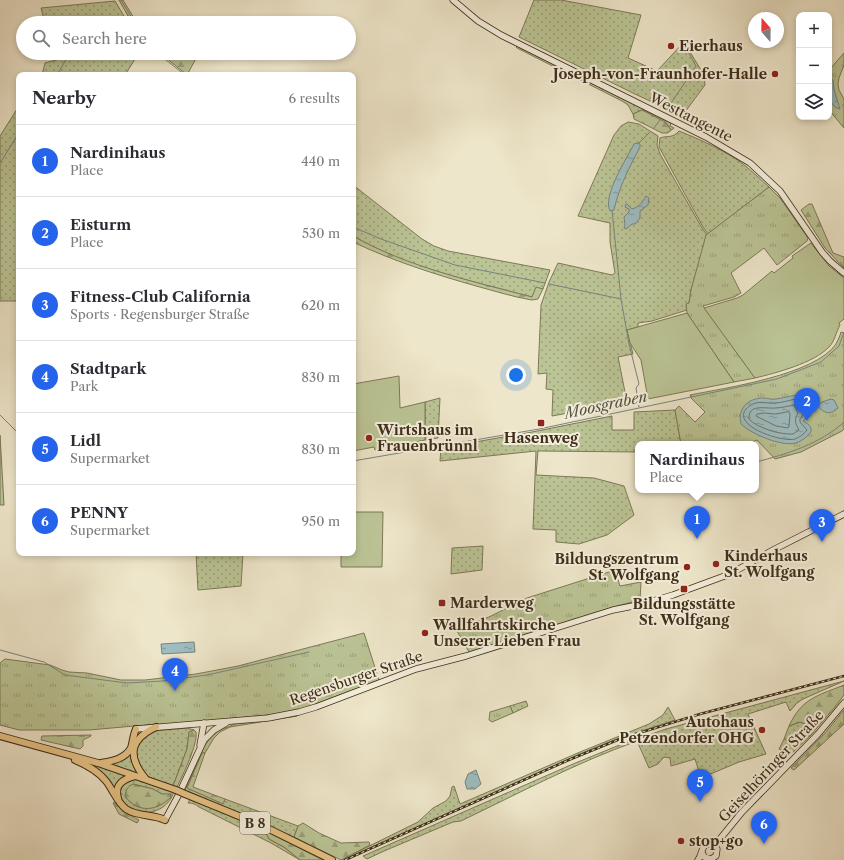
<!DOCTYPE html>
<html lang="en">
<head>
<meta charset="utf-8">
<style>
  :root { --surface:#fff; --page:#f2f2f3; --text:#2b2b33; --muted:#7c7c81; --line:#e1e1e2; --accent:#2563eb }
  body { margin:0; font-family:"Libre Caslon Text",serif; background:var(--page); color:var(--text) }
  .controls { position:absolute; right:12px; top:12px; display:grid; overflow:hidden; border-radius:8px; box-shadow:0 2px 6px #0003 }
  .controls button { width:36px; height:36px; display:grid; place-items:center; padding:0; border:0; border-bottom:1px solid var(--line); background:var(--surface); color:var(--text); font:20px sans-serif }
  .compass { position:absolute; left:748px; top:12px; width:36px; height:36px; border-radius:50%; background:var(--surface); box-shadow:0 2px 6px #0003; rotate:340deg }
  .you { position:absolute; left:516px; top:375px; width:14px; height:14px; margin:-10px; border:3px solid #fff; border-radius:50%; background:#1a73e8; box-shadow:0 0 0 6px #1a73e833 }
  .badge { display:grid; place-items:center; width:26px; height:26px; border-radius:50%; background:var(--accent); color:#fff; font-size:13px; font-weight:700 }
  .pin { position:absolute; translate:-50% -33px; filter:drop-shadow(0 1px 2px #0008) }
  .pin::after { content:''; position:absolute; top:21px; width:14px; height:12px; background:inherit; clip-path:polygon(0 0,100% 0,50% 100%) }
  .popup { position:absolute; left:635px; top:441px; width:124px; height:52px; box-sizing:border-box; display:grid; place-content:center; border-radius:8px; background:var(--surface); filter:drop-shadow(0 1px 3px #0005); font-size:13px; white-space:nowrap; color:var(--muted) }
  .popup b { font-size:15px; color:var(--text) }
  .popup::after { content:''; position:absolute; left:50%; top:100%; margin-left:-8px; border:8px solid transparent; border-top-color:var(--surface) }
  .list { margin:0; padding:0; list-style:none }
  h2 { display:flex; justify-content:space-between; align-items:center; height:52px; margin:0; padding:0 16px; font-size:17px }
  h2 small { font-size:13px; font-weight:400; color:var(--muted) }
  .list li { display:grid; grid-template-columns:26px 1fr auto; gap:12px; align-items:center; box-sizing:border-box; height:72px; padding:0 16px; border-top:1px solid var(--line) }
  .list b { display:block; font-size:15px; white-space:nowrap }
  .list p { margin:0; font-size:13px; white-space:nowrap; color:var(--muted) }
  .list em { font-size:13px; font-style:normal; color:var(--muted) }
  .icon { flex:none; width:22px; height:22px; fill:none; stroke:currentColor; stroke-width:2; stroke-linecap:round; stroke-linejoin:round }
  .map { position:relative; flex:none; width:844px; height:860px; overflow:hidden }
  .search { position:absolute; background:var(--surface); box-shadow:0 2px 6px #0003; left:16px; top:16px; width:340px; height:44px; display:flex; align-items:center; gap:10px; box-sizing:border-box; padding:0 14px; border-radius:22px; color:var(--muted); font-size:15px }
  .panel { position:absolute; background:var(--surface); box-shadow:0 2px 6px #0003; left:16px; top:72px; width:340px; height:484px; border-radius:8px }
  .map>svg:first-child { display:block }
  .grass { fill:url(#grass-dots); stroke:#7d7957; fill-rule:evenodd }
  .forest { fill:url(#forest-firs); stroke:#7d7957 }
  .park { fill:url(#park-tufts); stroke:#7d7957 }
  .garden { fill:#bbc495; stroke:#7d7957 }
  .water { fill:url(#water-ripples); stroke:#78847e }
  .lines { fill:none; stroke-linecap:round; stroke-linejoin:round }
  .shore { stroke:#6e766d; stroke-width:1 }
  .stream { stroke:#78847e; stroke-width:1 }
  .secondary-casing { stroke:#3f2e19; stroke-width:7 }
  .primary-casing { stroke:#3f2e19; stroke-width:8 }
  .secondary { stroke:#f4efdd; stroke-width:5.5 }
  .primary { stroke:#e7c385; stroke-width:6 }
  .rail-casing { stroke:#3f2e19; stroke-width:2.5 }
  .rail { stroke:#f4efdd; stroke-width:1; stroke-dasharray:3; stroke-linecap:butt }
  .primary-bridge-casing { stroke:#3f2e19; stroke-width:8; stroke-linecap:butt }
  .primary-bridge { stroke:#e7c385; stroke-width:6 }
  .poi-dot { fill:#8f2418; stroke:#f4efdd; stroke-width:1.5 }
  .labels { text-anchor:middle; stroke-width:4; stroke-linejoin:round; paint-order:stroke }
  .shield { fill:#f4efdd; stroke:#756854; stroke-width:1 }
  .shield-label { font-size:13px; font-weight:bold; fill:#3f2e19 }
  .poi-label { font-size:14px; font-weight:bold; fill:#3f2e19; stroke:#f4efdd; text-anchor:start }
  .street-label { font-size:14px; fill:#3f2e19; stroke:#f4efdd }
  .water-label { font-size:15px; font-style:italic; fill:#575243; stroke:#f4efdd }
</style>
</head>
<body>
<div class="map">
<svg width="844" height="860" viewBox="0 0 844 860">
  <defs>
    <pattern id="grass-dots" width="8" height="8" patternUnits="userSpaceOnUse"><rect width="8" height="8" fill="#bbc495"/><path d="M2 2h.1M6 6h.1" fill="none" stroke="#99a079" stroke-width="1.8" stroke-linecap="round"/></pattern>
    <pattern id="forest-firs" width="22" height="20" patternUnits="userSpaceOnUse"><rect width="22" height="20" fill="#bbc495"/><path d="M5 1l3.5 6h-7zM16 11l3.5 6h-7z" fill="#99a079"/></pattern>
    <pattern id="park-tufts" width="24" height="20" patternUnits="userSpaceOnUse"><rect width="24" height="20" fill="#bbc495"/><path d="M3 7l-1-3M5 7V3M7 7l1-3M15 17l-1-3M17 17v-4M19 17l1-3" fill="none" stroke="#99a079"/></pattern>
    <pattern id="water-ripples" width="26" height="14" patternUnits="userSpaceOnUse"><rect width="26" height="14" fill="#9ebdc1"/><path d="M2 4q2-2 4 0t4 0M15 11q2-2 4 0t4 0" fill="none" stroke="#829a9c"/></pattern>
  </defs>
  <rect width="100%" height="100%" fill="#eee6ca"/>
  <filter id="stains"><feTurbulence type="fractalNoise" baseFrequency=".005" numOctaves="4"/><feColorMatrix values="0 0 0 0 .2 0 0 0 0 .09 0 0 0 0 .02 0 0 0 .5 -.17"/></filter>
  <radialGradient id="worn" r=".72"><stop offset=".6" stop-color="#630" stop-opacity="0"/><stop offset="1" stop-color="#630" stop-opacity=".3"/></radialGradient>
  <g class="grass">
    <polygon points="534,0 561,0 641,15 628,58 657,71 684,42 704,75 705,85 682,116 635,94 519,37"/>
    <polygon points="115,1 128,23 45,23 41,8"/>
    <polygon points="518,46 671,123 670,126 674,128 673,129 667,133 671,130 665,122 642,110 633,114 628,105 622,101 517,48 516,47"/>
    <polygon points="101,53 148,53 151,56 135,59 125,75 42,75 45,63 67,57"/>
    <polygon points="19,106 19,301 0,301 0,136"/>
    <polygon points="628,122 639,124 658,136 657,145 660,154 702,228 707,235 691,290 689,303 686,305 687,310 652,321 638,323 638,327 627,330 633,354 618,357 627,402 552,416 553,390 546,389 547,373 538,374 541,305 549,282 558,263 612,275 615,273 610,242 610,223 578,216 614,135 621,126"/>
    <path d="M679,131C701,140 724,150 743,164C752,171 760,179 769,187L708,234L703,227L659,147L660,138C668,135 672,139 679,131Z"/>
    <path d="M353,185L422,239L434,246L448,251L550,270L543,289L536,288L532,297C472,281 408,268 353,236Z"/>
    <polygon points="440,398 438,438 425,440 425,402"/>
    <polygon points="675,410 681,444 638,444 638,452 538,451 536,475 594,478 624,486 634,515 607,535 579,544 556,542 556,530 533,529 536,451 440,461 441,448 532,432 612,416 612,430 634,430 634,412"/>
    <polygon points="483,546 482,570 451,574 452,548"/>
    <polygon points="196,553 243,553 241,586 198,590"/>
    <path d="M844,681L803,699L797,703L790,711L786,702L748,714L766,754L739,762L701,778L695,759L671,766L670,758L664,757L658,764L649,768L637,741C576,763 519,793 461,821L453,822L384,851L367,859L363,856L573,764L622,744L666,729Z"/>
    <polygon points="526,701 528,706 513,713 510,706"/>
    <polygon points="668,707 675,720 614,740 582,753 343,860 341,860 418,822 433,808 446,801 450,796 452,787 454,786 460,804 580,752 649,724 663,715"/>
    <polygon points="297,716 230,727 220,732 214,738 205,753 202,753 187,788 223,803 225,799 298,826 294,837 185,790 205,745 211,737 218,731 235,724"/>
    <polygon points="800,722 805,724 790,742 784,739 789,726"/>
    <path d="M187,728L194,730L189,732L187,749L173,786C162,782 146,779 140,768C137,764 136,758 135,753L141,739L154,731Z"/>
    <polygon points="131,752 131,760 137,774 112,765"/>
    <polygon points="92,764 126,775 126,777 114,790 91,765"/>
    <path d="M134,779L174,792C162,826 110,814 121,784ZM133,784L153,789L162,794L158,806C144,809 135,809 125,796Z"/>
    <path d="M190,799L265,831L269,839L284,847L300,860L271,843L199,807C195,804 193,803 188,803Z"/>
  </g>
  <g class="forest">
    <polygon points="119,0 123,0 137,23 132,23"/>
    <polygon points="160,53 199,53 187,75"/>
    <polygon points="642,110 665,122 671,130 667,133 662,133 634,119 633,114"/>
    <polygon points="809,204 812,204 833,253 844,257 844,268 825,248 801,210"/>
    <path d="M353,236C408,267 471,281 532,297L536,287L543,289L538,299L532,300C513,297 495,291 476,286C434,274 393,261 353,242Z"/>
    <polygon points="0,435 4,505 0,505"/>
    <path d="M844,685V695L835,707L811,735L792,753L779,749L784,739L790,742L805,724L800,722L789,726C802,698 817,696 844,685Z"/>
    <polygon points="844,710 844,724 794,770 791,768 825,733"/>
    <path d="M194,730L196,732C198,744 183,775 177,787L173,786L187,749L189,732Z"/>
    <polygon points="91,735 91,736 83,740 83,746 80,749 41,740 42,736"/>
    <polygon points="202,753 205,753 193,787 225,799 223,804 187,788"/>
    <path d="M133,784L153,789L162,794H171V797C157,811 138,814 125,796C126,790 127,787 133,784Z"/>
    <path d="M115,802C121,811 129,815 139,820L137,823L119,814L113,803Z"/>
    <polygon points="303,823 319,833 341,843 369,842 370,845 341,860 294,837 298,826"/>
    <polygon points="265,831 323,860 300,860 284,847 269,839"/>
  </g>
  <g class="park">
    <polygon points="844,53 844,65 839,78 838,84 839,90 844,99 844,128 829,110 829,70"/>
    <polygon points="769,187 780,198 808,238 807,241 777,265 764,248 731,273 741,293 734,297 703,306 755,378 734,382 687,313 686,304 689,303 691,290 706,235"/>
    <path d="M841,332L844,333V429L842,431L801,452L775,459L757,440L747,444H681L675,410L679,406L695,422L705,412L691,398L690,395C725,388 815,375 836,344C838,340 840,336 841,332Z"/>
    <polygon points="615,570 620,586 641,582 640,600 613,607 469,652 456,629 489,617 527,598"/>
    <polygon points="364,633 379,680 321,702 297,710 277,714 163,725 157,724 89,730 19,730 0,725 0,663 5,659 50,665 62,670 69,672 87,673 121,680 145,680 196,674 238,666"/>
    <polygon points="510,706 513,713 492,722 489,720 490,712"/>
  </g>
  <g class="garden">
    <path d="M811,243L829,266L844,278V319L839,323L840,325C836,332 835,341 829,347C814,363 776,373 755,378L704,308L737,298L743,295L772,271L774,273L793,258L792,256Z"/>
    <polygon points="687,313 734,382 648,399 641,360 630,343 627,330"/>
    <polygon points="399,376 400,408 425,402 425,440 375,450 374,447 353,451 353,384"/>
    <polygon points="353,512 383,512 382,567 341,567 341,553 353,553"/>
  </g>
  <g class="water">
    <path d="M831,79L833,80L834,90L840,109C827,106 829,90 829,80Z"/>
    <path d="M637,143L640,144V147C629,168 619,187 614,210L610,211C602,196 627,158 634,144Z"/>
    <path d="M646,196L649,198L648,205L640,211V218L635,224H632L626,229L624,228L625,224L624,217L629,212V209L625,207L626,204H627L632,209C639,207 642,203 646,196Z"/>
    <path d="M798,395L811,414L803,421C808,424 812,426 811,432C807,437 802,441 796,443C782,447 751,434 741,424C737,409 748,398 763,398C768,398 772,400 776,399C783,398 790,396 798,395Z"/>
    <path d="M831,399L834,400L838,408C831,415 824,414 818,406L822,402Z"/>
    <polygon points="194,642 195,652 162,654 161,644"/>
    <polygon points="476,770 481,784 475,789 467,789 465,782 468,774"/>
  </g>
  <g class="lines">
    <g class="shore">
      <path d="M796,399L804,413L800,419V422L807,430C804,434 800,437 795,439C781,443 723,423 751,405C759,400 767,404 775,403C782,403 789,400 796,399Z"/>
      <path d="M794,405L798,413C794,420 795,423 799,430L793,434C781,435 757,428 749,419C748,403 766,409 775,408C781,408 788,406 794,405Z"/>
      <polygon points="789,412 790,414 789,426 788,428 776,426 756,416 757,414 764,413 775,414"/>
    </g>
    <g class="stream">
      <polyline points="121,0 135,23"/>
      <polyline points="157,53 185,75"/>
      <polyline points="57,75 67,58"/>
      <polyline points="667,109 696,66 685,46"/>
      <polyline points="654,128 660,120"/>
      <polyline points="638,144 650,132"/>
      <polyline points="0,163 19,133"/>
      <polyline points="612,210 621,299 629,344 639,384 636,388 639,407"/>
      <polyline points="353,227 381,239 455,265 545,283"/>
      <polyline points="549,284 621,299"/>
      <polyline points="0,415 19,434"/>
      <polyline points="353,461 539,429 777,379 821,362 839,346 844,332"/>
      <path d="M756,462C787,454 820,444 844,422"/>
      <polyline points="0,650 44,662 65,675 127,683 163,681 207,675 309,652"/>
    </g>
    <defs>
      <g id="secondary">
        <polyline points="453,0 478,21 501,35 706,137 750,163 780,191 822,252 830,261 844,273"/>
        <polyline points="136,729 268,718 299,712 316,707 416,669 466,656 613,610 643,604 673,595 730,574 775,549 844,514"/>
        <polyline points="200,745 204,723"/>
        <polyline points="165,820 178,796 204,740 214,730 226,723"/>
        <polyline points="715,845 742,812 818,734 844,703"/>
        <path d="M698,860C702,855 701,848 706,844H713L717,849L716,856L711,859L704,857L702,852"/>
      </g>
      <g id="primary">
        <polyline points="0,736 98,763 176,790"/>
        <path d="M75,760C87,765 98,771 106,781C113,790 117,802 126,809C138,817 153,814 165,820"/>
        <path d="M101,763C112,761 125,759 131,748C133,742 133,735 136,729"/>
        <path d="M145,778C127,756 130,739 156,727"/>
        <polyline points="185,794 261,825 332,860"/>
        <path d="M118,798C114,785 123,779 135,776"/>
      </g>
    </defs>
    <use href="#secondary" class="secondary-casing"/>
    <use href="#primary" class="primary-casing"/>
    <use href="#secondary" class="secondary"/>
    <use href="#primary" class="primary"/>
    <defs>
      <polyline id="rail" points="345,860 571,759 620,739 700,714 844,676"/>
    </defs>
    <use href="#rail" class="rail-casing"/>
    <use href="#rail" class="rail"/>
    <defs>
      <polyline id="primary-bridge" points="176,790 185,794"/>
    </defs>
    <use href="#primary-bridge" class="primary-bridge-casing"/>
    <use href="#primary-bridge" class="primary-bridge"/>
  </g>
  <g class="poi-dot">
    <circle cx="671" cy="46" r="4"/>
    <circle cx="775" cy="74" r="4"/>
    <rect x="537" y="419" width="8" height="8" rx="2"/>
    <circle cx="369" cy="438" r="4"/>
    <circle cx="716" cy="564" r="4"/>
    <circle cx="687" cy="567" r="4"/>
    <rect x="680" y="585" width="8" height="8" rx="2"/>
    <rect x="438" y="599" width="8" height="8" rx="2"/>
    <circle cx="425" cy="633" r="4"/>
    <circle cx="762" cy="730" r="4"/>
    <circle cx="681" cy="841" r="4"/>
  </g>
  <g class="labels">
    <rect class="shield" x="240" y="812" width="30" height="22" rx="3"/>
    <g class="shield-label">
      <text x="255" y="828">B 8</text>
    </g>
    <g class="poi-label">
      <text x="679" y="51">Eierhaus</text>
      <text x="767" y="79" text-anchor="end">Joseph-von-Fraunhofer-Halle</text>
      <text x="377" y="435">Wirtshaus im<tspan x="377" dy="16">Frauenbrünnl</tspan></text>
      <text x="541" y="443" text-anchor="middle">Hasenweg</text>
      <text x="724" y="561">Kinderhaus<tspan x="724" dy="16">St. Wolfgang</tspan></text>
      <text x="679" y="564" text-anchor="end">Bildungszentrum<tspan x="679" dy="16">St. Wolfgang</tspan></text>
      <text x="450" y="608">Marderweg</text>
      <text x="684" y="609" text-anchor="middle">Bildungsstätte<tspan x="684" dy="16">St. Wolfgang</tspan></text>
      <text x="433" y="630">Wallfahrtskirche<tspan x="433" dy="16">Unserer Lieben Frau</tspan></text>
      <text x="754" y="727" text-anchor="end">Autohaus<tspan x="754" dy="16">Petzendorfer OHG</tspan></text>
      <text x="689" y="846">stop+go</text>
    </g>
    <g class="street-label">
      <text transform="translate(691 117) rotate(27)" y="5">Westtangente</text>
      <text transform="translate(356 678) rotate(-19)" y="5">Regensburger Straße</text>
      <text transform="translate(771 766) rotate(-47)" y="5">Geiselhöringer Straße</text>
    </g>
    <g class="water-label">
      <text transform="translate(606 405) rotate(-12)" y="5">Moosgraben</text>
    </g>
  </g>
  <rect width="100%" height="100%" filter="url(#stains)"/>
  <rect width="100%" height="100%" fill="url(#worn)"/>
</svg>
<div class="controls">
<button>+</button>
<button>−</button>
<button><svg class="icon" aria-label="layers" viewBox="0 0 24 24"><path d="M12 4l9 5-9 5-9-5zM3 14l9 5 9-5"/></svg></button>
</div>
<svg class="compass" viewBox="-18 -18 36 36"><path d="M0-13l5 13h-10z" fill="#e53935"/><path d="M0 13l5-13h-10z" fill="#7c7c81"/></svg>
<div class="you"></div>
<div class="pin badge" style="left:697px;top:539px">1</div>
<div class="popup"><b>Nardinihaus</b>Place</div>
<div class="pin badge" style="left:807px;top:421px">2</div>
<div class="pin badge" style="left:822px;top:542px">3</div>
<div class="pin badge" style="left:175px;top:691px">4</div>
<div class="pin badge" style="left:700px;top:802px">5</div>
<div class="pin badge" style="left:764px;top:844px">6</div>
<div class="search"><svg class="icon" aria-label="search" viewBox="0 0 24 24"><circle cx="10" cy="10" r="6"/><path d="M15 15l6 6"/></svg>Search here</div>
<section class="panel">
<h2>Nearby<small>6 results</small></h2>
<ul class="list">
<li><span class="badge">1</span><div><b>Nardinihaus</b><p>Place</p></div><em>440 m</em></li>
<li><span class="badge">2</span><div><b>Eisturm</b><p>Place</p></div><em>530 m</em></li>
<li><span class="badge">3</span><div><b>Fitness-Club California</b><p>Sports · Regensburger Straße</p></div><em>620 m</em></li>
<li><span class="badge">4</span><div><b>Stadtpark</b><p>Park</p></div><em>830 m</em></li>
<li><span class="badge">5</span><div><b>Lidl</b><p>Supermarket</p></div><em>830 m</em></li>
<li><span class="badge">6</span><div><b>PENNY</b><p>Supermarket</p></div><em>950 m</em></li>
</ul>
</section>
</div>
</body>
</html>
